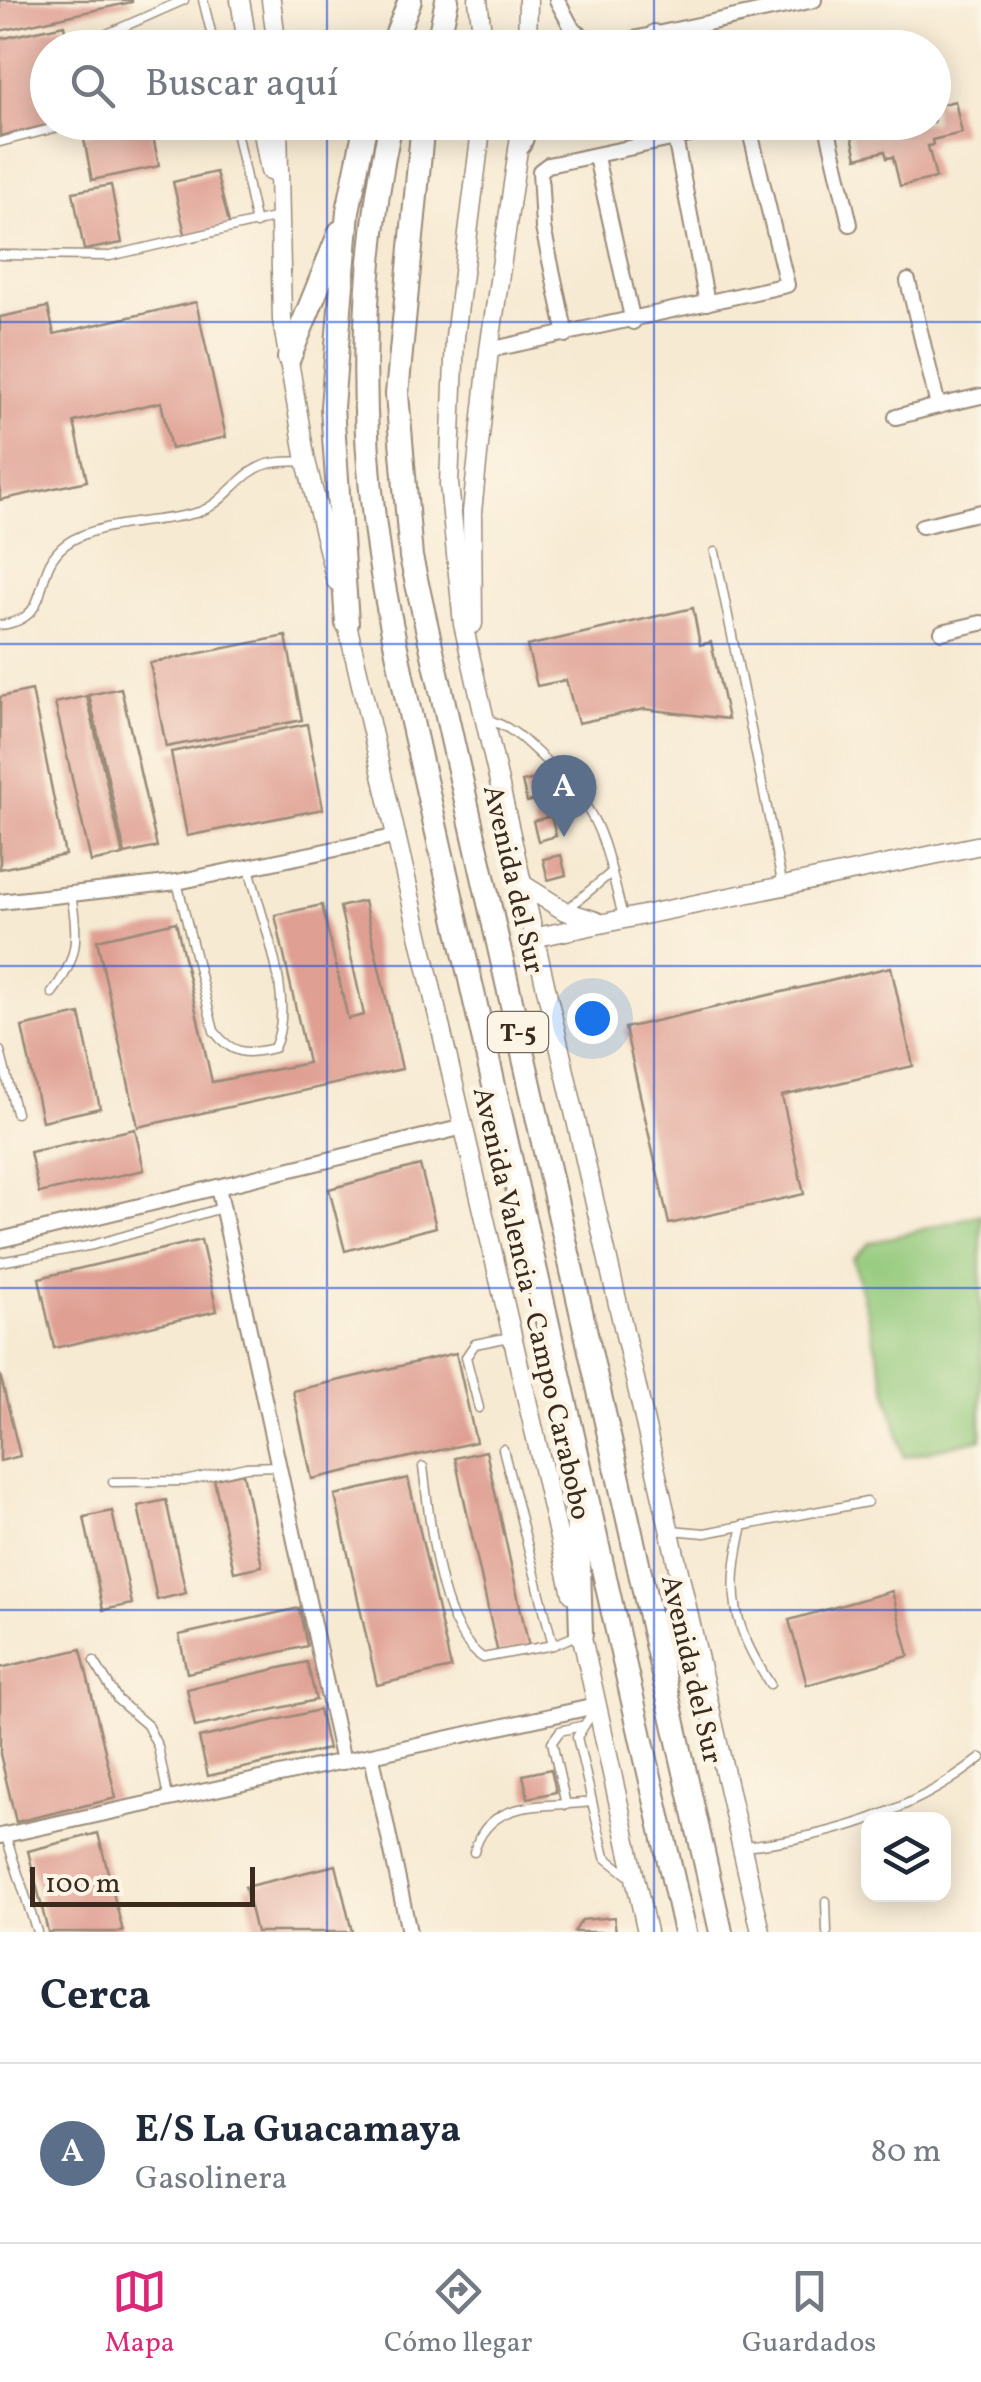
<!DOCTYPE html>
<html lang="es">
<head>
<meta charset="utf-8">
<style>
  :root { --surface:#fff; --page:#f2f2f3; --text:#1f2937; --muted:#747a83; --line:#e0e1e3; --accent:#db2777 }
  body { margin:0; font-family:Vollkorn,serif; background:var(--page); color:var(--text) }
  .controls { position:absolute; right:30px; bottom:30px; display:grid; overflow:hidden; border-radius:20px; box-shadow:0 5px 25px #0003 }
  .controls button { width:90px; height:90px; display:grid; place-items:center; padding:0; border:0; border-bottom:2px solid var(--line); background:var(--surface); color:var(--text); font:50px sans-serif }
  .scale { position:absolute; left:30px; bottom:25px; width:225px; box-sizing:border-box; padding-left:10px; border:5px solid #3b2a1e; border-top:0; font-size:28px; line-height:35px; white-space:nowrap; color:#3b2a1e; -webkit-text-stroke:8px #fcf5e5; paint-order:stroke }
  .you { position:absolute; left:592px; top:1018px; width:35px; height:35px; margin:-25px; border:8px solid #fff; border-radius:50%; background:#1a73e8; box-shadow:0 0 0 15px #1a73e833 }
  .badge { display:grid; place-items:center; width:65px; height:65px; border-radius:50%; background:var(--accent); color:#fff; font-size:32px; font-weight:700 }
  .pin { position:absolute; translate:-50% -82px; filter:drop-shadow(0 2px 5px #0008) }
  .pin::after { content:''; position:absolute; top:52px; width:35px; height:30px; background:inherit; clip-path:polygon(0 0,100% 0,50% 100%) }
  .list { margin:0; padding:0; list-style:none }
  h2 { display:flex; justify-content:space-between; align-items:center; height:130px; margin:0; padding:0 40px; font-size:42px }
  h2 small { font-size:32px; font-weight:400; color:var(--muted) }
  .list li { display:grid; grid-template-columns:65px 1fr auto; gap:30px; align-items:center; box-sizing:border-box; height:180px; padding:0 40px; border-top:2px solid var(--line) }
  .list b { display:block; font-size:38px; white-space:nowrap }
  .list p { margin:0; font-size:32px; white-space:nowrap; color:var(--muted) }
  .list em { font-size:32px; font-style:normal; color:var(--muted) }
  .icon { flex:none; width:55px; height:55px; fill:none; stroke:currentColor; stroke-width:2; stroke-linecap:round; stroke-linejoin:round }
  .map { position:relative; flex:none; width:981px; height:1932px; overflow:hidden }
  .search { position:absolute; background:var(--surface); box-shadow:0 5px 25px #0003; left:30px; right:30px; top:30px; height:110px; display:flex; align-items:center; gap:25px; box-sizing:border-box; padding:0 35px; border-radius:55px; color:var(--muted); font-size:38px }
  .sheet { height:310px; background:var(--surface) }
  nav { display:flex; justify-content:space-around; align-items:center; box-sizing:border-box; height:140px; border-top:2px solid var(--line); background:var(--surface); font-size:28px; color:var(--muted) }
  nav a { display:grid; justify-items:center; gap:5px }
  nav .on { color:var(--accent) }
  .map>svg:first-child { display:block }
  .green { fill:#93c97b; stroke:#677a4c; stroke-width:2.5 }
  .building { fill:#df9f93 }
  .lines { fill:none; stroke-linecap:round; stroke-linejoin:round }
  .service-casing { stroke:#998a78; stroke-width:11 }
  .minor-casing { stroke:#998a78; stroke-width:18 }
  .tertiary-casing { stroke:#998a78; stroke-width:21 }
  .trunk-casing { stroke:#998a78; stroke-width:26 }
  .service { stroke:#fff; stroke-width:8 }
  .minor { stroke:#fff; stroke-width:14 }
  .tertiary { stroke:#fff; stroke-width:18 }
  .trunk { stroke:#fff; stroke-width:22 }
  .grid { fill:none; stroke:#1d4ed8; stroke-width:2.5; stroke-opacity:0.55 }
  .labels { text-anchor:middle; stroke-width:9; stroke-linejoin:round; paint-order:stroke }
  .shield { fill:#fcf5e5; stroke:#75675a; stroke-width:2.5 }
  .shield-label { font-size:25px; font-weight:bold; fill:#3b2a1e }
  .street-label { font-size:28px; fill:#3b2a1e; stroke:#fcf5e5 }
</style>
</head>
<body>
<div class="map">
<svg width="981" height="1932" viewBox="0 0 981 1932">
  <rect width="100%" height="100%" fill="#fcf5e5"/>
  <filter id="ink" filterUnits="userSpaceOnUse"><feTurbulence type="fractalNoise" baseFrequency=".01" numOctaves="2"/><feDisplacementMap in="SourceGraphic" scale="20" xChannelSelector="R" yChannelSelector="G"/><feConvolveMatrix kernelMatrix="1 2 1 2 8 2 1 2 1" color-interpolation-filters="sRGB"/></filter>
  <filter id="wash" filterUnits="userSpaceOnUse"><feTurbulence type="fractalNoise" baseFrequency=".0048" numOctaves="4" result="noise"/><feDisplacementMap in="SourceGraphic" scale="40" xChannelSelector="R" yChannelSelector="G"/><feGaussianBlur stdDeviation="2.25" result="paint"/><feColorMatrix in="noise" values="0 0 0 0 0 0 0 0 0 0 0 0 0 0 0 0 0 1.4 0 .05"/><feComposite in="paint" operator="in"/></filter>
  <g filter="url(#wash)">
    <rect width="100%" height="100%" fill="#f7ead3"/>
    <polygon class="green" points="981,1214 981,1439 904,1457 853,1259 870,1243"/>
    <g id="blocks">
      <g class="building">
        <polygon points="0,0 132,0 132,2 0,31"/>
        <polygon points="64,25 68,48 48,48 48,125 0,136 0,39"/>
        <polygon points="934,86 939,105 955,101 962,133 932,140 933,145 928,146 936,178 900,186 893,157 887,158 885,151 857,158 849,123 934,122"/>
        <polygon points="138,122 150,122 159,166 92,180 83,134"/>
        <polygon points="216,172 230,227 186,238 173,182"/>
        <polygon points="111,185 122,243 84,250 73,192"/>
        <polygon points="196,302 226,437 171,449 161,402 74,422 87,481 0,500 0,317 48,307 54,334"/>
        <polygon points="693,608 700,645 711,642 728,719 644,709 578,723 566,680 537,686 527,646"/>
        <polygon points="286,636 302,720 166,747 150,663"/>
        <polygon points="121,688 157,847 125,854 89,695"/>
        <polygon points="32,690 65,855 0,869 0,697"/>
        <polygon points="87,696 123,855 91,862 55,703"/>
        <polygon points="307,724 323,809 187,836 171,752"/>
        <polygon points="540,778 545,798 527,802 522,782"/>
        <polygon points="551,816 556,836 538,841 533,821"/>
        <polygon points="561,855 566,875 548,880 543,859"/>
        <polygon points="364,901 402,1069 138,1127 97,940 176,922 212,1082 308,1063 275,915 322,905 348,1019 364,1015 340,907"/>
        <polygon points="891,967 913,1066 782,1096 804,1194 669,1224 625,1028"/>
        <polygon points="80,1014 100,1108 42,1121 22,1027"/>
        <polygon points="135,1129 144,1170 39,1193 30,1152"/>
        <polygon points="420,1165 436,1227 345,1251 329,1189"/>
        <polygon points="201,1240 217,1311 54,1348 39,1278"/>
        <polygon points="456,1353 476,1442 312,1479 293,1391"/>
        <polygon points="0,1374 20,1456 0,1461"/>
        <polygon points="486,1451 529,1647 498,1654 455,1458"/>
        <polygon points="243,1473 262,1566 234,1572 214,1479"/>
        <polygon points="408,1478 451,1668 377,1685 335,1495"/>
        <polygon points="166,1500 186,1593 157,1600 138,1506"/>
        <polygon points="112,1511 132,1604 103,1610 84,1517"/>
        <polygon points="892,1591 909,1656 807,1685 789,1620"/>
        <polygon points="299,1608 307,1646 187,1673 179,1635"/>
        <polygon points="81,1649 116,1798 16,1822 0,1754 0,1668"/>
        <polygon points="307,1662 316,1700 195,1727 187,1689"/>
        <polygon points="319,1710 328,1749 208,1776 199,1738"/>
        <polygon points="551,1769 556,1792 528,1798 523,1775"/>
        <polygon points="98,1833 123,1932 48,1932 28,1851"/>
        <polygon points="336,1865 352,1932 256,1932 245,1887"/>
        <polygon points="614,1917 616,1932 574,1932 582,1920"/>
      </g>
    </g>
  </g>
  <g filter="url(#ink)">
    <use href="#blocks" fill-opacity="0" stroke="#998a78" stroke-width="2.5"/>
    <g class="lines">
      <defs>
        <g id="service">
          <polyline points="203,0 215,48"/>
          <polyline points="82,45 184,0"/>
          <polyline points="234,122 256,224"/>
          <polyline points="0,142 78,122"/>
          <polyline points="0,255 110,256 278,217"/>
          <polyline points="715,552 783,887"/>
          <path d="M0,625C57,618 29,571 66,544C99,520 161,524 199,512C226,503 240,471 268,464C279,461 294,462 306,461"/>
          <path d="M486,719C512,727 522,738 542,757C604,814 603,839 623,917"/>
          <path d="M177,882L214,1031C232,1055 247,1055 274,1048C297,1000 260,917 249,867"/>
          <polyline points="565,911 612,872"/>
          <path d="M52,993C78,959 79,937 71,895"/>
          <polyline points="0,1051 16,1113"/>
          <polyline points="0,1262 93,1245 225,1207"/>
          <polyline points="479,1408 466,1357 475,1344 510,1337"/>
          <polyline points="503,1449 553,1645"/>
          <path d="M423,1467C430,1519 438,1629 483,1658L553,1645L580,1634"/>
          <polyline points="113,1482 185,1481 246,1467 279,1466"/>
          <path d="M743,1525C727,1594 732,1624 770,1684"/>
          <polyline points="671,1530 705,1533 867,1502"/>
          <polyline points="94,1661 118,1700 147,1725 158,1747 168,1797"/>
          <polyline points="594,1710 577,1737 605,1857 629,1876"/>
          <polyline points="566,1805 552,1742 560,1731 581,1726"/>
          <polyline points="5,1834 37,1932"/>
          <path d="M743,1846C828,1838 914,1812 981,1758"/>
          <path d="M474,1852C489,1797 544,1808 592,1802"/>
          <polyline points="826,1901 827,1932"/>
        </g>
        <g id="minor">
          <polyline points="557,0 573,30 596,44"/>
          <polyline points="654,32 657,48"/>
          <polyline points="592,48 814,0"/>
          <polyline points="672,122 707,303"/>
          <polyline points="826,122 850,224"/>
          <polyline points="523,146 532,122"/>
          <polyline points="596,157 633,322"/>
          <polyline points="908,281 938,406 981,396"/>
          <polyline points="566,335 543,228 540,171 548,165 752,122"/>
          <polyline points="489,350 787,285 748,123"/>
          <polyline points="896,417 938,406"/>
          <polyline points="922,526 981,512"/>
          <polyline points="942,632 981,623"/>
          <polyline points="0,902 177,882 398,836"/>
          <polyline points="218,1187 343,1762"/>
          <polyline points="0,1240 464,1127"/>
          <polyline points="372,1757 409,1932"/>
          <polyline points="0,1836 596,1706"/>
        </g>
        <g id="tertiary">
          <polyline points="240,0 248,48"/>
          <polyline points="271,0 277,48"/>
          <polyline points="478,0 484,48"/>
          <polyline points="527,48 528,0"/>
          <polyline points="261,122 270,171"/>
          <polyline points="278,122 282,320 306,461 336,581"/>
          <polyline points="482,122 455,337 449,484 463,624 761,1932"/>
          <polyline points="344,611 572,1594"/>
          <polyline points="473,624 472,512 489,350 522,122"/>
          <polyline points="525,886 565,911 596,921"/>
          <polyline points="537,937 981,845"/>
          <polyline points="579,1624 647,1932"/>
        </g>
        <g id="trunk">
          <polyline points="391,48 410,0"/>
          <polyline points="437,48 447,0"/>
          <path d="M391,122C361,260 358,410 378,549C385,600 397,650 407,700L685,1932"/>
          <polyline points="423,122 397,394 411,557 721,1932"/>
          <polyline points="289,358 340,232"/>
          <polyline points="347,623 332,407 348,211 366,122"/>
          <polyline points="577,1499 581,1634"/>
        </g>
      </defs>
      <use href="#service" class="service-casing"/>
      <use href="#minor" class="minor-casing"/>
      <use href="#tertiary" class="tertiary-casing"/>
      <use href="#trunk" class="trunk-casing"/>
      <use href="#service" class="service"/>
      <use href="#minor" class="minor"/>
      <use href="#tertiary" class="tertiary"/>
      <use href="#trunk" class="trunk"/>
    </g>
  </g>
  <path class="grid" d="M327,0V48M654,0V48M327,122V1932M654,122V1932M0,322H981M0,644H981M0,966H981M0,1288H981M0,1610H981"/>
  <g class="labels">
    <rect class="shield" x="488" y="1012" width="60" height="40" rx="8"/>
    <g class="shield-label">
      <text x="518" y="1041">T-5</text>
    </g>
    <g class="street-label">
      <text transform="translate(515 879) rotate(77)" y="10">Avenida del Sur</text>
      <text transform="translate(533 1303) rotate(77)" y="10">Avenida Valencia - Campo Carabobo</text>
      <text transform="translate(693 1669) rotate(77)" y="10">Avenida del Sur</text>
    </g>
  </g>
</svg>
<div class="controls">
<button><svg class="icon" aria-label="layers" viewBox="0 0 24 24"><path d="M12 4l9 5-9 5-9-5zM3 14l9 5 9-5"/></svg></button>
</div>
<div class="scale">100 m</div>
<div class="you"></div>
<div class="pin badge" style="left:564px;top:837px;background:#5c6f8a">A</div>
<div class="search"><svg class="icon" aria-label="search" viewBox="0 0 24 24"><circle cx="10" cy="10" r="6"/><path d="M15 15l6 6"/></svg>Buscar aquí</div>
</div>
<section class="sheet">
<h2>Cerca<small></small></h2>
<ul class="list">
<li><span class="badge" style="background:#5c6f8a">A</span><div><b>E/S La Guacamaya</b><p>Gasolinera</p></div><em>80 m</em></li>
</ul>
</section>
<nav>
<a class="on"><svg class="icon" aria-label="map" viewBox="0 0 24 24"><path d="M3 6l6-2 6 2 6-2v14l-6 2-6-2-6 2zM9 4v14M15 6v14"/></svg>Mapa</a>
<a><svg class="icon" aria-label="directions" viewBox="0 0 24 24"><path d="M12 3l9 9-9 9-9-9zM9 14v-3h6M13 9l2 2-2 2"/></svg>Cómo llegar</a>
<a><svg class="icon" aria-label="saved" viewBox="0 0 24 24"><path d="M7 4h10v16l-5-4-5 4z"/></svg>Guardados</a>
</nav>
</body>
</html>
